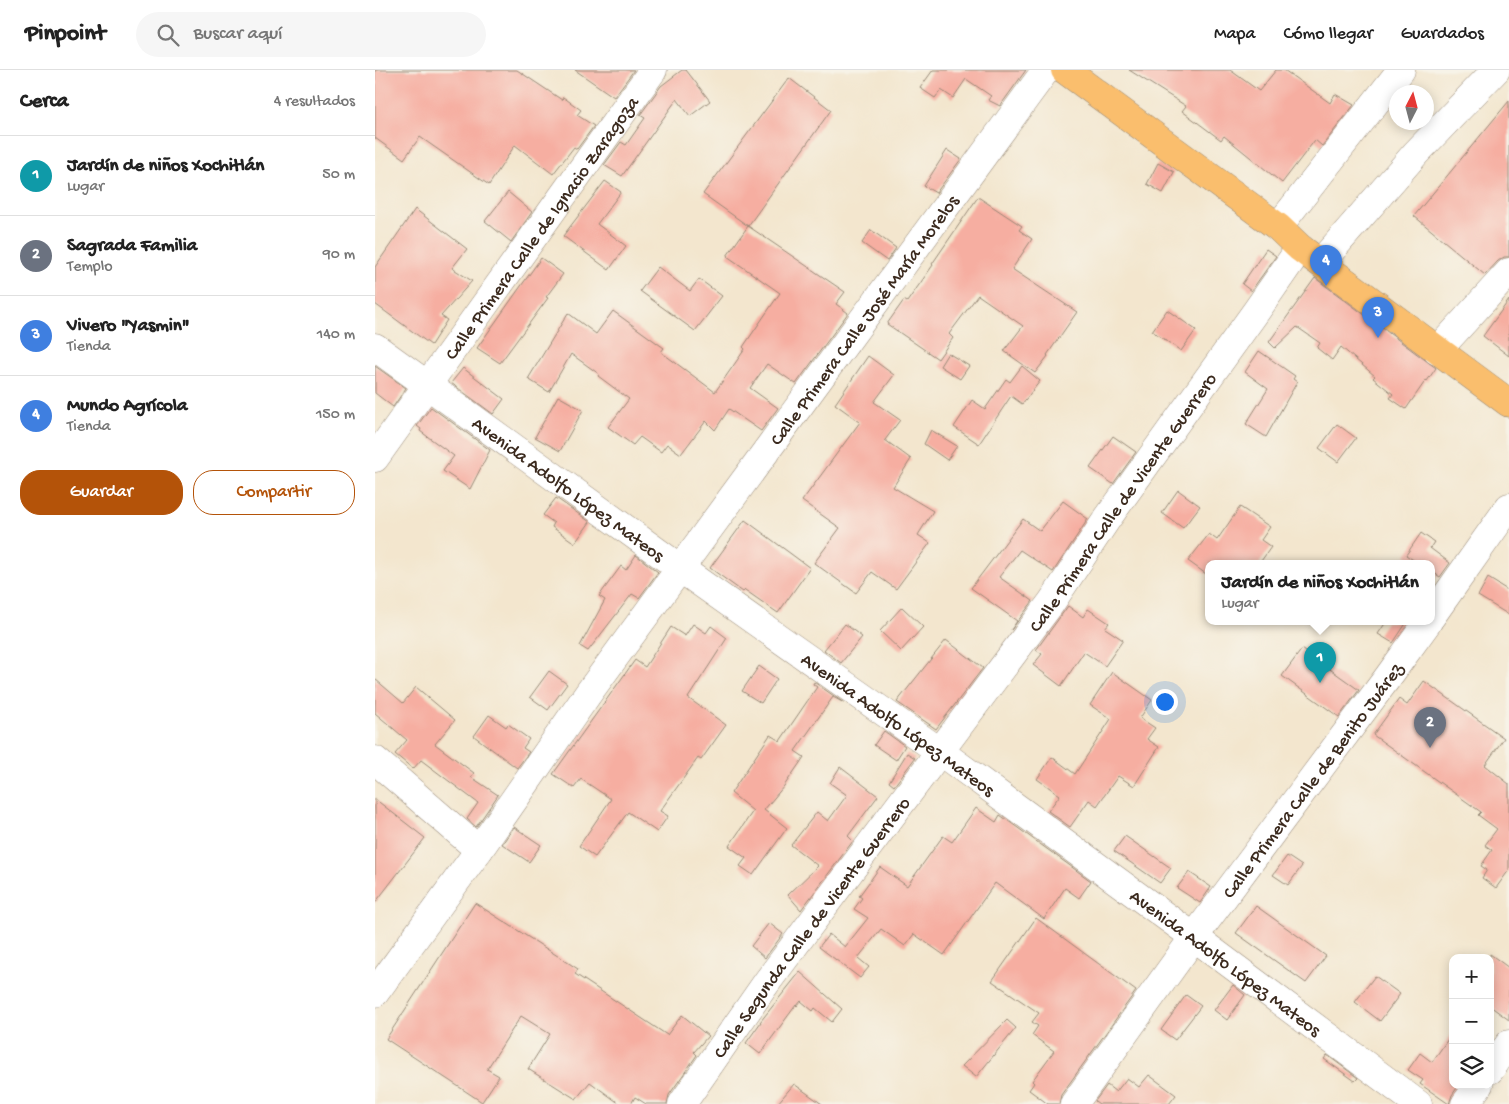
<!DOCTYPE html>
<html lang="es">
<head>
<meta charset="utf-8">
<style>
  :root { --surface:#fff; --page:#f6f6f6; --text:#222; --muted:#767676; --line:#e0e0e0; --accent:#b45309 }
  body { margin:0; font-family:"Gochi Hand",sans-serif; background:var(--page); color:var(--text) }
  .controls { position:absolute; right:15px; bottom:15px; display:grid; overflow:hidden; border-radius:10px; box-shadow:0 2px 12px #0003 }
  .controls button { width:45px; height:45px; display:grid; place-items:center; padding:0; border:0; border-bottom:1px solid var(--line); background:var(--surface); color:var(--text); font:25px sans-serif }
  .compass { position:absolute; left:1014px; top:15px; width:45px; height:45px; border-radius:50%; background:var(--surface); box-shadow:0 2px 12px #0003; rotate:6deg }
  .you { position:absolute; left:789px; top:631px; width:18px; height:18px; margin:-12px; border:4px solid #fff; border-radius:50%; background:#1a73e8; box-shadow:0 0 0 8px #1a73e833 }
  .badge { display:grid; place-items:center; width:32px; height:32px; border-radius:50%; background:var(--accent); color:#fff; font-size:16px; font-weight:700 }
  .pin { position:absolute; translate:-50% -41px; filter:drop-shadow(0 1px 2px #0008) }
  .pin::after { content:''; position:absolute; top:26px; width:18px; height:15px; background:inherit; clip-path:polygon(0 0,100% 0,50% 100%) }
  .popup { position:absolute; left:830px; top:490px; width:230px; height:65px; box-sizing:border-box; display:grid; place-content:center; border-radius:10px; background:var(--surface); filter:drop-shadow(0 1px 4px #0005); font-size:16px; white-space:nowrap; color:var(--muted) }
  .popup b { font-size:19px; color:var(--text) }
  .popup::after { content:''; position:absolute; left:50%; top:100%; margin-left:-10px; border:10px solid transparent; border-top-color:var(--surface) }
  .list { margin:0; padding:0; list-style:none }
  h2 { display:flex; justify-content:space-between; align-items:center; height:65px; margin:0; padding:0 20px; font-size:21px }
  h2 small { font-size:16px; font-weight:400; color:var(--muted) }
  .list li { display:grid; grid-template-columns:32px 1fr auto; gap:15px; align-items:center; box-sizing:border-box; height:80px; padding:0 20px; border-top:1px solid var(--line) }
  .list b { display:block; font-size:19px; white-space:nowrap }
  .list p { margin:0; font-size:16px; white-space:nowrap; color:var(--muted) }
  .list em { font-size:16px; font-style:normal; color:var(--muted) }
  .actions { display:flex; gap:10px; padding:15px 20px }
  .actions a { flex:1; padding:11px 0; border:1px solid var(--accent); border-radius:20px; text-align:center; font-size:18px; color:var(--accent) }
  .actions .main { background:var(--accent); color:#fff }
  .icon { flex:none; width:28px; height:28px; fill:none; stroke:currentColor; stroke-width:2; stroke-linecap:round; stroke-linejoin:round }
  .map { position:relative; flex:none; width:1134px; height:1034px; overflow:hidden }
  header { display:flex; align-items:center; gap:30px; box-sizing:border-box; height:70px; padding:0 25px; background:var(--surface); border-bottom:1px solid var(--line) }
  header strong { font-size:24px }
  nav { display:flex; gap:28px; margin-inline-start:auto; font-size:18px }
  .search { width:350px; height:45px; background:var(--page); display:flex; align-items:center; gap:12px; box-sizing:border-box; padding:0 18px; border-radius:28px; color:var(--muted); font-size:19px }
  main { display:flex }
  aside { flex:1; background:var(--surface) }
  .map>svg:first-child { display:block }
  .building { fill:#f6aea1 }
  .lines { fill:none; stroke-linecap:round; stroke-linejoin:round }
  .minor-casing { stroke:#978876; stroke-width:29 }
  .major-casing { stroke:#978876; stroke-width:29 }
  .minor { stroke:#fff; stroke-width:28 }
  .major { stroke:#fabe6d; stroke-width:28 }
  .labels { text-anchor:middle; stroke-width:4; stroke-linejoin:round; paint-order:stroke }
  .street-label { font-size:19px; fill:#3b2a1e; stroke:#f7f3e8 }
</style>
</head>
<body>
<header>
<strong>Pinpoint</strong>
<div class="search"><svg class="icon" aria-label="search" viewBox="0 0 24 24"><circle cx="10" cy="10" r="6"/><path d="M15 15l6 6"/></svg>Buscar aquí</div>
<nav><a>Mapa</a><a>Cómo llegar</a><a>Guardados</a></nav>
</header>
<main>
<aside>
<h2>Cerca<small>4 resultados</small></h2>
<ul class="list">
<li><span class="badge" style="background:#0f9aa8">1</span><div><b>Jardín de niños Xochitlán</b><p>Lugar</p></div><em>50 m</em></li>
<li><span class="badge" style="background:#6b7280">2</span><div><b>Sagrada Familia</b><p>Templo</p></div><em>90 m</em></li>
<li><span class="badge" style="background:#3f7fe0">3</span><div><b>Vivero &quot;Yasmin&quot;</b><p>Tienda</p></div><em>140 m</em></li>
<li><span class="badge" style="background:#3f7fe0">4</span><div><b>Mundo Agrícola</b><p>Tienda</p></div><em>150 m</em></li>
</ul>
<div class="actions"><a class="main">Guardar</a><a>Compartir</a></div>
</aside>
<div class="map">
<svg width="1134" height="1034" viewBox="0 0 1134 1034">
  <rect width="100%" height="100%" fill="#f7f3e8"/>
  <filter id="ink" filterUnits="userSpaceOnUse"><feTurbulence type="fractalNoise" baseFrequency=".02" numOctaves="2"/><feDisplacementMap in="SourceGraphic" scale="10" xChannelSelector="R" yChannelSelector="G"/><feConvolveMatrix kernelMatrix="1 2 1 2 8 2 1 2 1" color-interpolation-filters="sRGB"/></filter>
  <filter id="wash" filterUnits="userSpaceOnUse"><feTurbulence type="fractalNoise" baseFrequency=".0096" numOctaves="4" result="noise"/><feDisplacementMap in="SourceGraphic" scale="20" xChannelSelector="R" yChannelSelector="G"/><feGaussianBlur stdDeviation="1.12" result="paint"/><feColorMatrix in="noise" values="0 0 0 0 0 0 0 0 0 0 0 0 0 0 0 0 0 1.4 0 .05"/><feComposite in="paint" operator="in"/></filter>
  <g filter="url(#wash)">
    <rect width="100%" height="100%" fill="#f3e6ce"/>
    <g id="blocks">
      <g class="building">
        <polygon points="0,0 142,0 187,30 188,27 206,40 202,45 219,56 202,79 199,77 178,104 140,75 114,115 45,67 29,89 0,68"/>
        <polygon points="200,0 259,0 239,27"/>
        <polygon points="307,0 311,0 335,31 315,46 302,29 247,106 229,95 246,72 251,75 270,48 265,45 286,16"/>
        <polygon points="558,0 651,0 625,36 613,30 616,26 591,9 578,28 566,20 560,28 545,18"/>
        <polygon points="754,0 855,0 884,21 901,0 909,0 955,33 960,24 979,35 947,76 940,70 907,113 849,66 846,70 807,41 811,36"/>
        <polygon points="414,8 456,40 373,156 328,124"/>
        <polygon points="1134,31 1134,187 1129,187 1123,191 1110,205 1039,146"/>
        <polygon points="572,80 586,89 561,123 549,116"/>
        <polygon points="783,93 799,102 788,123 772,114"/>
        <polygon points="230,111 246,122 222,154 251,176 234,200 188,166"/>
        <polygon points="133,122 157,142 136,172 110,151"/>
        <polygon points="603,127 647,156 644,160 657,169 637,199 702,242 672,285 673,286 660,303 629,281 648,256 603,225 574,264 578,268 563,289 512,254 529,230 532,232 558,195 557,194"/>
        <polygon points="40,139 92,179 77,198 97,211 66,246 72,250 56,275 0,234 0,197"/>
        <polygon points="373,156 470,222 461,234 473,243 421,314 392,294 375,318 403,338 386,361 354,339 340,360 331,351 306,384 292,374 286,382 265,367 258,375 233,357 254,329 223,306 224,304 196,284 174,322 153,309 193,243 221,264 238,241 289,278 286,282 340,322 370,279 368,277 405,223 352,186"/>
        <polygon points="496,160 521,178 512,191 487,173"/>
        <polygon points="891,179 901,186 876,221 867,214"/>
        <polygon points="166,188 188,204 171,227 173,228 125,293 102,278"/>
        <polygon points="283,197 315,221 324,209 347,226 320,261 265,221"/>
        <polygon points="940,208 1061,298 1052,311 1051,310 1031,339 1015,328 1018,324 998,308 1000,306 966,277 957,290 942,278 945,273 922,257 900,278 894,272"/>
        <polygon points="1134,230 1134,286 1108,266"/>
        <polygon points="792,240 821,260 806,281 777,261"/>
        <polygon points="884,281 920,306 918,309 922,312 891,367 871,354 893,319 870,302"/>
        <polygon points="573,283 594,296 585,309 565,296"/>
        <polygon points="493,286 519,305 499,332 525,350 510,370 536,389 518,417 558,441 543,465 555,473 521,519 497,502 481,523 439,493 465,458 427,431 485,352 460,334"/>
        <polygon points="0,296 31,318 18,337 0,323"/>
        <polygon points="647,296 665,311 647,334 636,326 604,374 579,357 597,330 610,339 631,309 635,312"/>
        <polygon points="88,298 129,329 118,344 76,313"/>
        <polygon points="183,326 208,340 185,381 160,367"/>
        <polygon points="56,337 115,380 95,419 68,401 79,386 45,361 46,359 42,356"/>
        <polygon points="962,354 981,368 963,392 944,378"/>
        <polygon points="556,360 582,376 572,390 549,374"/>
        <polygon points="738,366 761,382 738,414 715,398"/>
        <polygon points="803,420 825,436 808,458 787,443"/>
        <polygon points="181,428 215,452 200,473 177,457 179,453 168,445"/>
        <polygon points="688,431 713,449 678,502 645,480 624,507 658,531 636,560 642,551 596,518 648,449 665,461"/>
        <polygon points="865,437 895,457 886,470 896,477 884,494 834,494 834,500 831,504 813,491 834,464 842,470"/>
        <polygon points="370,450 435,498 403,543 370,520 368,522 335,498"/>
        <polygon points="1046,463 1059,472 1055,478 1075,493 1065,507 1056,501 1056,494 1044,494 1031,485"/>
        <polygon points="261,485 283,502 264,528 257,524 213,581 205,576 230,530 224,526 246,496 251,500"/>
        <polygon points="1113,508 1134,521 1134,545 1103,526"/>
        <polygon points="693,536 708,547 713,539 734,553 730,558 748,570 730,596 709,582 686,616 658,595 667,584 661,580"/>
        <polygon points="527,537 548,557 526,581 505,561"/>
        <polygon points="1011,552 1032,552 1018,573 1003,564"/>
        <polygon points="318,554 331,563 336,556 352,568 313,628 351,655 326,690 323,688 285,741 293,746 282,762 253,742 220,787 204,776 236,729 206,709 199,718 178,704 260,590 270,597 296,557 310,566"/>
        <polygon points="470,554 487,567 466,593 449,580"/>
        <polygon points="571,570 608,598 561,659 522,632"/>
        <polygon points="927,579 984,620 964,647 907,606"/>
        <polygon points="384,596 402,609 386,633 367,621"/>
        <polygon points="174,601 192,614 173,640 155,627"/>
        <polygon points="737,602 777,630 765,648 780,658 772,669 784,677 759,716 743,706 722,736 714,730 695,757 673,741 685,725 662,709 677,687 700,704 736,649 715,635"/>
        <polygon points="0,609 28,633 41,617 80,650 60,674 99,703 96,707 123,725 101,757 92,749 103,733 46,690 38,699 20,684 32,670 0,643"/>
        <polygon points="1049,611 1129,668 1110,695 1134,714 1134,800 1121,818 1107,808 1112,800 1106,796 1117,780 1110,775 1122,759 1103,745 1106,742 998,665 1024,629 1032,635"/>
        <polygon points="439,612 469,633 458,627 420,681 429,687 409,716 389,740 412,758 378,805 365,796 371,788 354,776 378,741 356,723 395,665 405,671 442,617 438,614"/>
        <polygon points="114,645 131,657 133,654 154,669 148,678 154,682 142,698 99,666"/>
        <polygon points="509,661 530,676 521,690 499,675"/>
        <polygon points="532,683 540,688 519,716 514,712"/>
        <polygon points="465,697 503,726 473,766 478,771 426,840 413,825 443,796 416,775 442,742 453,751 472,725 455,713"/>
        <polygon points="0,729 50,768 0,833"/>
        <polygon points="601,738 621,752 625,745 716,811 704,828 690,818 669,849 620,813 569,885 539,864 530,876 506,859 483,888 494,897 485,908 444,877 454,864 470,877 493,848 479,839 487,828 484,826 505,797 532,816 568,766 577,772"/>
        <polygon points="139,757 166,775 154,792 127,774"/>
        <polygon points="750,766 796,798 785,813 739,781"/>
        <polygon points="912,786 927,796 913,815 898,805"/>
        <polygon points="814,802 836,817 825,833 802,818"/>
        <polygon points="100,833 203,899 200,904 292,965 307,945 333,966 319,982 322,985 294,1025 292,1034 271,1034 260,1027 256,1034 245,1034 215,1012 201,1029 153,999 175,964 146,946 112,999 124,1006 107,1032 11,969"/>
        <polygon points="881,836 951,886 931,913 861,863"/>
        <polygon points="661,848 761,921 686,1025 684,1034 673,1034 654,1020 659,1013 657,1011 679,981 657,965 663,956 657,952 664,943 617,911"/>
        <polygon points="394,853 408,864 390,888 376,876"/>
        <polygon points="1115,884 1134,898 1134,950 1115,936"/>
        <polygon points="425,902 467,939 457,952 440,938 438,941 426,931 422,936 421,935 385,984 371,973 386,952 385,952"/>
        <polygon points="1000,906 1025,924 1005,951 980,932"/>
        <polygon points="858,915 870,925 852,950 839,940"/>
        <polygon points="811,925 826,936 800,970 786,960"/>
        <polygon points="632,950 641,958 601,1007 587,996"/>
        <polygon points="1078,962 1078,1015 1084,1015 1077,1025 1074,1034 1045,1014 1048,1010 1033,1000 1045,983 1057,992"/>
        <polygon points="952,985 983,1008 980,1011 949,989"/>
        <polygon points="774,1005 801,1025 794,1034 724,1034 720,1031 732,1015 741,1022 752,1008 764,1017"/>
        <polygon points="419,1014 447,1034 402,1034"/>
      </g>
    </g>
  </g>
  <g filter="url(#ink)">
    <use href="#blocks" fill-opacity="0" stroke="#978876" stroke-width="1"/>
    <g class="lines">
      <defs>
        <g id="minor">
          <polyline points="903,157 1026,0"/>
          <polyline points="946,192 1041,83 1121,0"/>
          <path id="s1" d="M0,277L306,499L564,681L819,867L1043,1034"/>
          <polyline points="1062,281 1134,202"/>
          <path id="s2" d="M0,388L278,0"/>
          <polyline points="1056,547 1134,437"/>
          <polyline points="0,690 104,780"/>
          <path id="s3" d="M0,923L104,780L215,621L671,0"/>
          <polyline points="1115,1000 1134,974"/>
          <path id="s4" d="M307,1034L392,912L676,533L732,449L882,240L925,178"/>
          <path id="s5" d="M699,1034L819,867L1013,607L1053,552"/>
          <polyline points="1090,1034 1104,1015"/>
        </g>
        <polyline id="major" points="690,0 903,157 925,178 1134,333"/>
      </defs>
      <use href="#minor" class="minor-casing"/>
      <use href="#major" class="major-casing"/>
      <use href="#minor" class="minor"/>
      <use href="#major" class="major"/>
    </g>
  </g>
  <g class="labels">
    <g class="street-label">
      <text dy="7" stroke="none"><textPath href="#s2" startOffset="284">Calle Primera Calle de Ignacio Zaragoza</textPath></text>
      <text dy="7" stroke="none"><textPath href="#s3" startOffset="832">Calle Primera Calle José María Morelos</textPath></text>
      <text dy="7" stroke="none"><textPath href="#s1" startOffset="240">Avenida Adolfo López Mateos</textPath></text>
      <text dy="7" stroke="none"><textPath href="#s4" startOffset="746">Calle Primera Calle de Vicente Guerrero</textPath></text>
      <text dy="7" stroke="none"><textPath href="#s1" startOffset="645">Avenida Adolfo López Mateos</textPath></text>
      <text dy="7" stroke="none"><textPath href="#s5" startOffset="402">Calle Primera Calle de Benito Juárez</textPath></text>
      <text dy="7" stroke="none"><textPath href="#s4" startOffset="219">Calle Segunda Calle de Vicente Guerrero</textPath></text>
      <text dy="7" stroke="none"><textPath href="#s1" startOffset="1050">Avenida Adolfo López Mateos</textPath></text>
    </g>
  </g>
</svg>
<div class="controls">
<button>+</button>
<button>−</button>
<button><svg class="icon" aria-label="layers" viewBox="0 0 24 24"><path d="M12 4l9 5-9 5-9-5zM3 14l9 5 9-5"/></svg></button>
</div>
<svg class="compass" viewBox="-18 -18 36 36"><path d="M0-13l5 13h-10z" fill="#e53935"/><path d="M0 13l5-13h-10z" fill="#767676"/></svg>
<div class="you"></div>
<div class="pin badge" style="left:945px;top:613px;background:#0f9aa8">1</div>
<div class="popup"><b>Jardín de niños Xochitlán</b>Lugar</div>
<div class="pin badge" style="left:1055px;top:678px;background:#6b7280">2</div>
<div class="pin badge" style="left:1003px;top:268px;background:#3f7fe0">3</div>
<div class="pin badge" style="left:951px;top:216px;background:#3f7fe0">4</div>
</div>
</main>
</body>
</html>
